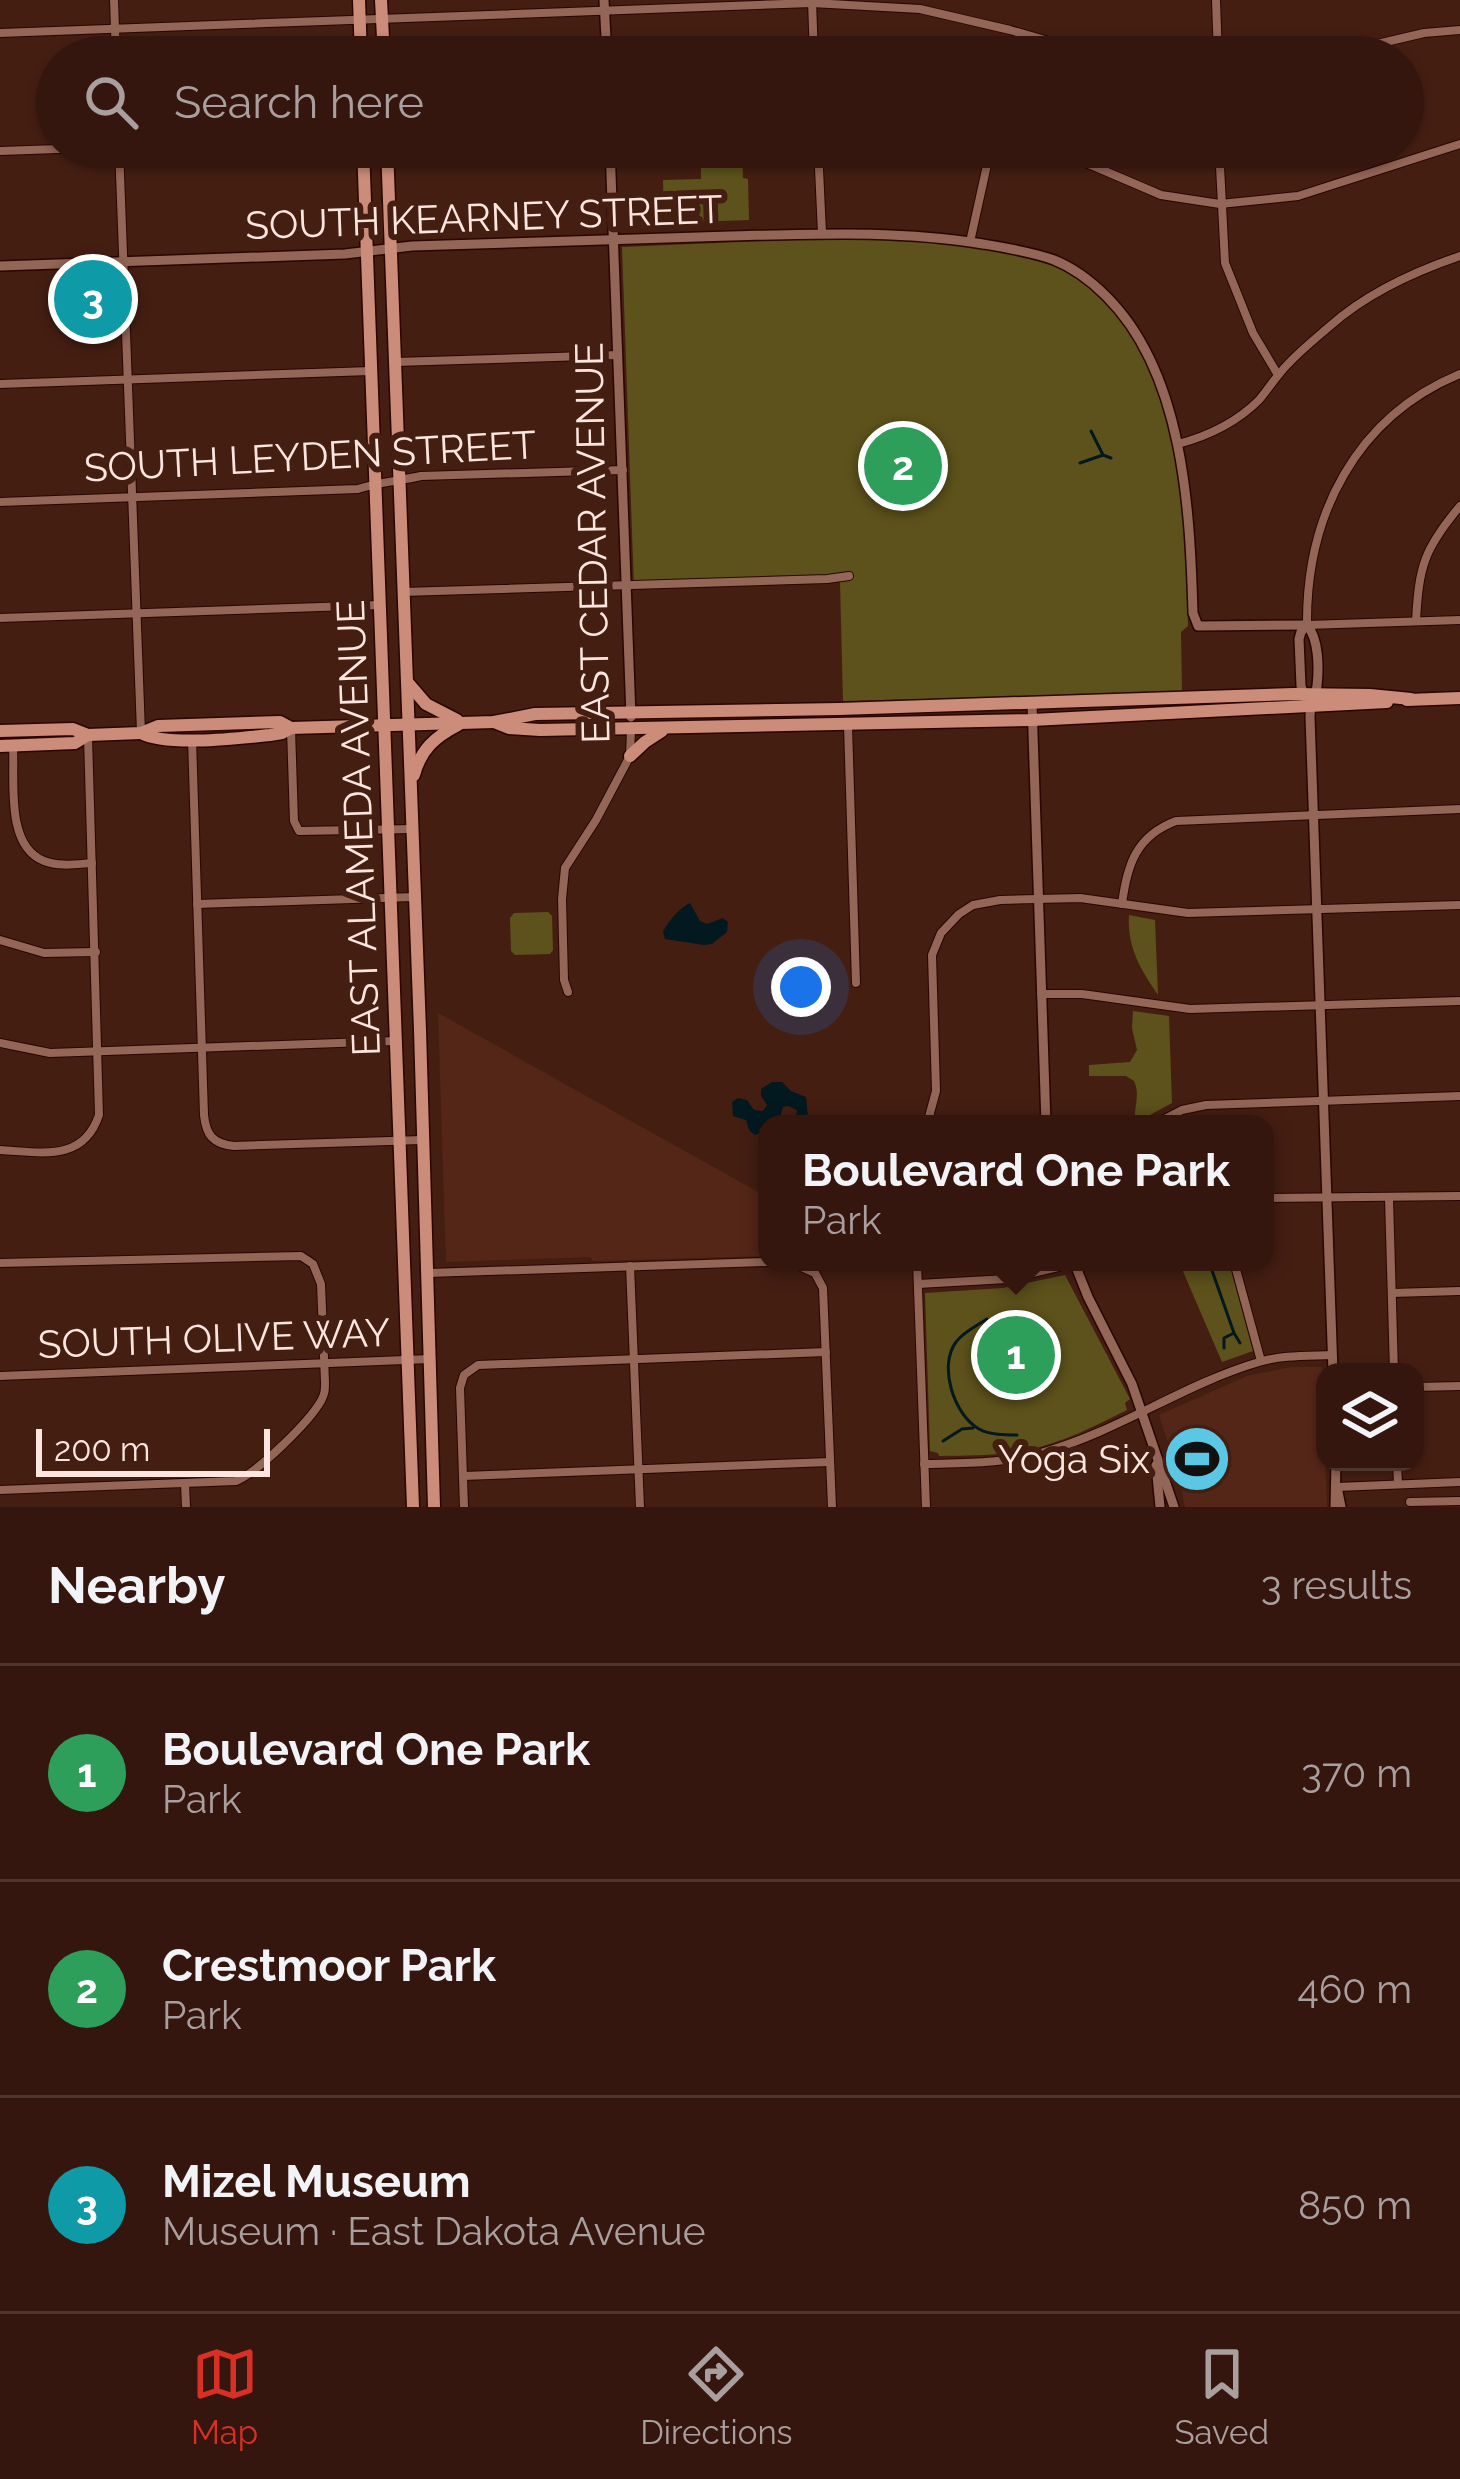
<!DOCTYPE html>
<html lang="en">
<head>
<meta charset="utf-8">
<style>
  :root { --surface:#34160e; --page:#3f231c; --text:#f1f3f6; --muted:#a99f9e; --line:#4e352e; --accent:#d93025 }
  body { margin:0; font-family:Raleway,sans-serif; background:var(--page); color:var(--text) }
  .controls { position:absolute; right:36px; bottom:36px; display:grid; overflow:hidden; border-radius:24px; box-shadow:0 3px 9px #0004 }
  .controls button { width:108px; height:108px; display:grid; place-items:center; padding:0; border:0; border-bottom:3px solid var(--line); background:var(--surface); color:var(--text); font:60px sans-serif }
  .scale { position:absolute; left:36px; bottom:30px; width:234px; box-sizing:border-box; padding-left:12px; border:6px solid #fce6df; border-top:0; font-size:33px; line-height:42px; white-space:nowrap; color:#fce6df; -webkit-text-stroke:9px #451e12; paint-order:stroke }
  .you { position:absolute; left:801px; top:987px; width:42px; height:42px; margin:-30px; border:9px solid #fff; border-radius:50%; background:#1a73e8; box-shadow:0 0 0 18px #1a73e833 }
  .badge { display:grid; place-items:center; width:78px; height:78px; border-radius:50%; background:var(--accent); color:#fff; font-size:39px; font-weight:700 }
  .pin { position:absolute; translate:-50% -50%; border:6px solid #fff; box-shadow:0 3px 12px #0006 }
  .popup { position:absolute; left:758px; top:1115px; width:516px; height:156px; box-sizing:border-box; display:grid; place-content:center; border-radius:24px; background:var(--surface); filter:drop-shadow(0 3px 9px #0005); font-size:39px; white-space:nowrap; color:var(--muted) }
  .popup b { font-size:45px; color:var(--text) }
  .popup::after { content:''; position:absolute; left:50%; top:100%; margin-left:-24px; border:24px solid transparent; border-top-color:var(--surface) }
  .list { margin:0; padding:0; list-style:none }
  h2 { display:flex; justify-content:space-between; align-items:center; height:156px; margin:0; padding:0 48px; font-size:51px }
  h2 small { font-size:39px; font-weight:400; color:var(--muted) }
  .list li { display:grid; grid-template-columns:78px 1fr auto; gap:36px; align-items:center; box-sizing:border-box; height:216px; padding:0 48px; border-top:3px solid var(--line) }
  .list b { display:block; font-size:45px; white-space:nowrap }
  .list p { margin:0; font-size:39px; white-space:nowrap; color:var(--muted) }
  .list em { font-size:39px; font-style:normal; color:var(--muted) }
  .icon { flex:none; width:66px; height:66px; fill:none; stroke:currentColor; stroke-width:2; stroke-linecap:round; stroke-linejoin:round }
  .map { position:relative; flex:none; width:1460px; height:1507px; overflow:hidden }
  .search { position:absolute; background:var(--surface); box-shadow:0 3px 9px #0004; left:36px; right:36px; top:36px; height:132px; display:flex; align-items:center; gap:30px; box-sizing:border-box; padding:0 42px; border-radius:66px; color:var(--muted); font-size:45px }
  .sheet { height:804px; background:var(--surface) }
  nav { display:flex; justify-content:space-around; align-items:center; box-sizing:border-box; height:168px; border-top:3px solid var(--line); background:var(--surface); font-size:33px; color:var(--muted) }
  nav a { display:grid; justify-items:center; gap:6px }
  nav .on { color:var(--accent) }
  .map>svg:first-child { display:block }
  .built { fill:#542617 }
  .green { fill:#5d521b }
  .water { fill:#031920 }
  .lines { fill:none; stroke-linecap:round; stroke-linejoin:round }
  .stream { stroke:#031920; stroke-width:3 }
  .minor-casing { stroke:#2a0600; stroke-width:10 }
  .tertiary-casing { stroke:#2a0600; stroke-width:12 }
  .primary-casing { stroke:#2a0600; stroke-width:15 }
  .minor { stroke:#936657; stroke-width:8 }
  .tertiary { stroke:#936657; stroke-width:9 }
  .primary { stroke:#cb8c79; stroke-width:12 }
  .labels { text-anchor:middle; stroke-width:12; stroke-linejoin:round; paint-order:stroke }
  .street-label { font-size:39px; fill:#fce6df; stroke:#451e12 }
  .poi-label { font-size:39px; fill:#fce6df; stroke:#451e12; text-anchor:end }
</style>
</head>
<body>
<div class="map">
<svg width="1460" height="1507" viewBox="0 0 1460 1507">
  <rect width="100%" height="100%" fill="#451e12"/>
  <g class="built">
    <polygon points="438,1013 767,1197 767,1256 592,1261 591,1257 446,1262"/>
    <polygon points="1291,1367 1322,1367 1327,1507 1185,1507 1178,1473 1159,1415 1247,1376"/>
  </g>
  <g class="green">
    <polygon points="701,147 742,147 743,178 748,179 749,220 664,223 663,180 701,179"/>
    <path d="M835,238C891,239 945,242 1000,252C1018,256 1036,258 1053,266C1180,321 1185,508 1188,626L1181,632L1182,693L843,701L840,582L634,589L622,247Z"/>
    <polygon points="548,912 552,916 553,950 550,954 515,955 511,951 510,918 514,913"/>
    <path d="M1129,915L1155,920L1158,995C1141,970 1127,948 1129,915Z"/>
    <path d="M1133,1011L1169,1016L1172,1103L1135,1123C1133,1108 1141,1096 1134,1081L1126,1076H1089V1065L1130,1062L1137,1050L1132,1028Z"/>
    <polygon points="1179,1262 1229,1262 1253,1351 1222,1362"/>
    <path d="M1065,1275L1130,1399L1125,1403L1127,1410C1095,1426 1062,1443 1027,1450C998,1456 968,1455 939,1456L938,1453L930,1451L925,1293L1003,1288Z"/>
  </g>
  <g class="water">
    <path d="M690,903L700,921L707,924L723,918L728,922L727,932L712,944L704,945L665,939L663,932C667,923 680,907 690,903Z"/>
    <polygon points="772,1082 782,1082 791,1091 806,1097 808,1117 799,1124 796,1119 797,1110 788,1106 783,1107 780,1117 789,1124 767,1124 767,1131 755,1135 749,1130 746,1120 733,1116 732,1102 738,1098 747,1100 754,1110 763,1111 767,1105 761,1096 761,1089"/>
  </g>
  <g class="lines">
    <g class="stream">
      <polyline points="1091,431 1103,455"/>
      <polyline points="1080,463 1103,455 1111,458"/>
      <polyline points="1209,1262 1234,1333 1240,1343"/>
      <path d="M987,1319C978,1325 963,1332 956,1342C938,1366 954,1415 979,1429C990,1435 1005,1435 1017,1435"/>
      <polyline points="1224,1348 1224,1338 1234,1333"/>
      <polyline points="943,1441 962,1429 973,1428"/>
    </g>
    <defs>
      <g id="minor">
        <polyline points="114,0 116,57"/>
        <polyline points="1216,0 1218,57"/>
        <polyline points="812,1 814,57"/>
        <polyline points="0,33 812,3 920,9 1010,30 1104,57"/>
        <polyline points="1322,57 1424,33 1460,30"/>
        <polyline points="119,147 141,732"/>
        <polyline points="818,147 822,233"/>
        <polyline points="1038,147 1091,165 1161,195 1220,204 1298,196 1460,144"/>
        <polyline points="1219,147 1225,263 1253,333 1278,375"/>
        <polyline points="0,151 116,147"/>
        <polyline points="970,242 991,147"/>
        <polyline points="395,362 618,355"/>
        <path d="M1460,374C1356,417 1306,515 1307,625L1460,620"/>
        <polyline points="0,384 370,371"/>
        <path d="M1178,444C1208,436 1236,423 1259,400C1269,388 1277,375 1288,364C1301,350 1316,338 1330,326C1367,293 1413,272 1460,256"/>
        <path d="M0,502L358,489C379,482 399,481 421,476L623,470"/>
        <polyline points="403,592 827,579 849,576"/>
        <polyline points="0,618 380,605"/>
        <path d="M1416,621C1419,566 1424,549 1460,506"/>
        <polyline points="848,726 856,983"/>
        <polyline points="291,729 294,821 299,831 413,829"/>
        <path d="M192,739L204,1115C206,1135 213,1144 234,1146L422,1140"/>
        <path d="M13,746C15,780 5,846 44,861C59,867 77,864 92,863"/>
        <polyline points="197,904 414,897"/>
        <path d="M1122,904C1127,865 1136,836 1176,821L1460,809"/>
        <polyline points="0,940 44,953 96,952"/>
        <polyline points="568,992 564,980 562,899 565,868 596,820 630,756 631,729"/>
        <polyline points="1041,994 1082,994 1190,1009 1460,1001"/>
        <polyline points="0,1043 50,1053 395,1041"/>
        <polyline points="927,1124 936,1091 932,955 941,933 959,914 973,905 1000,900 1080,898 1188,913 1460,905"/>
        <polyline points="1155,1124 1182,1110 1206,1105 1460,1096"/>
        <path d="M0,1150C40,1152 83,1163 99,1115L88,737"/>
        <polyline points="1265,1198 1460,1196"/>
        <polyline points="1389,1198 1394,1372"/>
        <polyline points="790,1262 815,1273 823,1288 832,1507"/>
        <polyline points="917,1262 926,1507"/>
        <polyline points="1234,1262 1261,1361"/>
        <path d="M0,1263L301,1256L313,1264L321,1284L325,1382C325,1391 325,1393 321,1401C309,1422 258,1472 236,1481L0,1490"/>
        <polyline points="630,1266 640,1507"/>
        <polyline points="428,1273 767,1262"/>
        <polyline points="918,1284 1007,1279 1080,1262"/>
        <polyline points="1392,1293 1460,1291"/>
        <polyline points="0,1376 430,1359"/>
        <polyline points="1415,1387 1460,1386"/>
        <polyline points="1397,1462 1398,1484"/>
        <path d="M924,1464C964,1463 1005,1464 1044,1452C1119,1431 1184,1384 1259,1362C1282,1355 1308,1356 1332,1355"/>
        <polyline points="463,1476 830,1462"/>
        <polyline points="185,1483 186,1507"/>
        <polyline points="1337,1487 1460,1482"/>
        <polyline points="1410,1502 1460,1501"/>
        <polyline points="464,1507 460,1388 464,1375 478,1365 826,1352"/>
      </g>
      <g id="tertiary">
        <polyline points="604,0 607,57"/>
        <polyline points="610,147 631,717"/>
        <path d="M0,266L345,254L412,246C518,242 624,239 730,236C815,234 899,230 983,244C1007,248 1032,252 1054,260C1074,268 1091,281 1106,296C1184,373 1190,511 1193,613L1198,626L1307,625"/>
        <path d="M1307,625C1319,639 1319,668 1317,686C1315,698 1310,705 1310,717L1333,1372"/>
        <polyline points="1306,700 1301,686 1299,639 1301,632 1307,625"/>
        <polyline points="1032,703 1046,1124"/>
        <polyline points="1074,1262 1088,1297 1132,1384 1174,1507"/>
        <polyline points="1156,1465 1160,1507"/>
        <polyline points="1337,1487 1341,1507"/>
        <polyline points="1335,1507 1336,1462"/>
      </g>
      <g id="primary">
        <polyline points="359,0 361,57"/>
        <polyline points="381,0 384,57"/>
        <polyline points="363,147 413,1507"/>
        <polyline points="387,147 420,1030 434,1507"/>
        <polyline points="408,683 426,704 457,720"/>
        <polyline points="1407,700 1460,698"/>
        <polyline points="494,722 509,728 540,730 1032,720 1387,702"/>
        <polyline points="0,731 73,729 88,735 141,733 158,726 280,722 291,728 494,722 535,714 839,709 1294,694 1370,695 1411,699"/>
        <path d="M141,733C167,747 240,738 270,735L282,733L291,728"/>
        <polyline points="0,746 75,743 88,735"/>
        <polyline points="630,756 645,742 662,731"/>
        <path d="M414,775C421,749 435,737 458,725"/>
      </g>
    </defs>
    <use href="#minor" class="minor-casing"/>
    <use href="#tertiary" class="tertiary-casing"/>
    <use href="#primary" class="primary-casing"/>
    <use href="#minor" class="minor"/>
    <use href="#tertiary" class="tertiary"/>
    <use href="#primary" class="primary"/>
  </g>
  <defs>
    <symbol id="stadium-disc" viewBox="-11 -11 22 22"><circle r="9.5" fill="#5ac8e5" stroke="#451e12"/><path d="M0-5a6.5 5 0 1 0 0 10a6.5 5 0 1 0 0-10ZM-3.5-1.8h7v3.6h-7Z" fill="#111"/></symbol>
  </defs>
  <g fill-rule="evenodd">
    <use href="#stadium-disc" x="1159" y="1421" width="76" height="76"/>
  </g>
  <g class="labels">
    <g class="street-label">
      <text transform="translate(484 217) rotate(-2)" y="14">SOUTH KEARNEY STREET</text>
      <text transform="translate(310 456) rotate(-3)" y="14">SOUTH LEYDEN STREET</text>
      <text transform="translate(592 543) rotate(-91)" y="14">EAST CEDAR AVENUE</text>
      <text transform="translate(358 828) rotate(-92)" y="14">EAST ALAMEDA AVENUE</text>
      <text transform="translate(214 1338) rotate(-2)" y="14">SOUTH OLIVE WAY</text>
    </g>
    <g class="poi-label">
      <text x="1150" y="1473">Yoga Six</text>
    </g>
  </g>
</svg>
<div class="controls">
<button><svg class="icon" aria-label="layers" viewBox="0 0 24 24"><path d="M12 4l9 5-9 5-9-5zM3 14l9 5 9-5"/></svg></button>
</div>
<div class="scale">200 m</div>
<div class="you"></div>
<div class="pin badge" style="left:1016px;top:1355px;background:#2e9e5b">1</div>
<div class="popup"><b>Boulevard One Park</b>Park</div>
<div class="pin badge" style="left:903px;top:466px;background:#2e9e5b">2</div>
<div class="pin badge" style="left:93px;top:299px;background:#0f9aa8">3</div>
<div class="search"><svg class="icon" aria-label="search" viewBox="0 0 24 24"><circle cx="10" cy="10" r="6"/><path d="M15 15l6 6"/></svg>Search here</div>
</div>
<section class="sheet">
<h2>Nearby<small>3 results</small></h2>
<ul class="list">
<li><span class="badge" style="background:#2e9e5b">1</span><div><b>Boulevard One Park</b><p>Park</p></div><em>370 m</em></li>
<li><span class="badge" style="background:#2e9e5b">2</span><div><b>Crestmoor Park</b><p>Park</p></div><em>460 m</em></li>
<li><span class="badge" style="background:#0f9aa8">3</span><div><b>Mizel Museum</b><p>Museum · East Dakota Avenue</p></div><em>850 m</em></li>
</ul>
</section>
<nav>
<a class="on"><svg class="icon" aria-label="map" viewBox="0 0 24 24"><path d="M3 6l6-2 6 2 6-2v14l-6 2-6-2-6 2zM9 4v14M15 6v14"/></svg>Map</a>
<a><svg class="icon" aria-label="directions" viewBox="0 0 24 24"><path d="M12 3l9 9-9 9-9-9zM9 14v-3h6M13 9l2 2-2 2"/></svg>Directions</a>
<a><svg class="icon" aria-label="saved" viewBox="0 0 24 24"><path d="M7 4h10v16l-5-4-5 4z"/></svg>Saved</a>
</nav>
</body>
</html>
